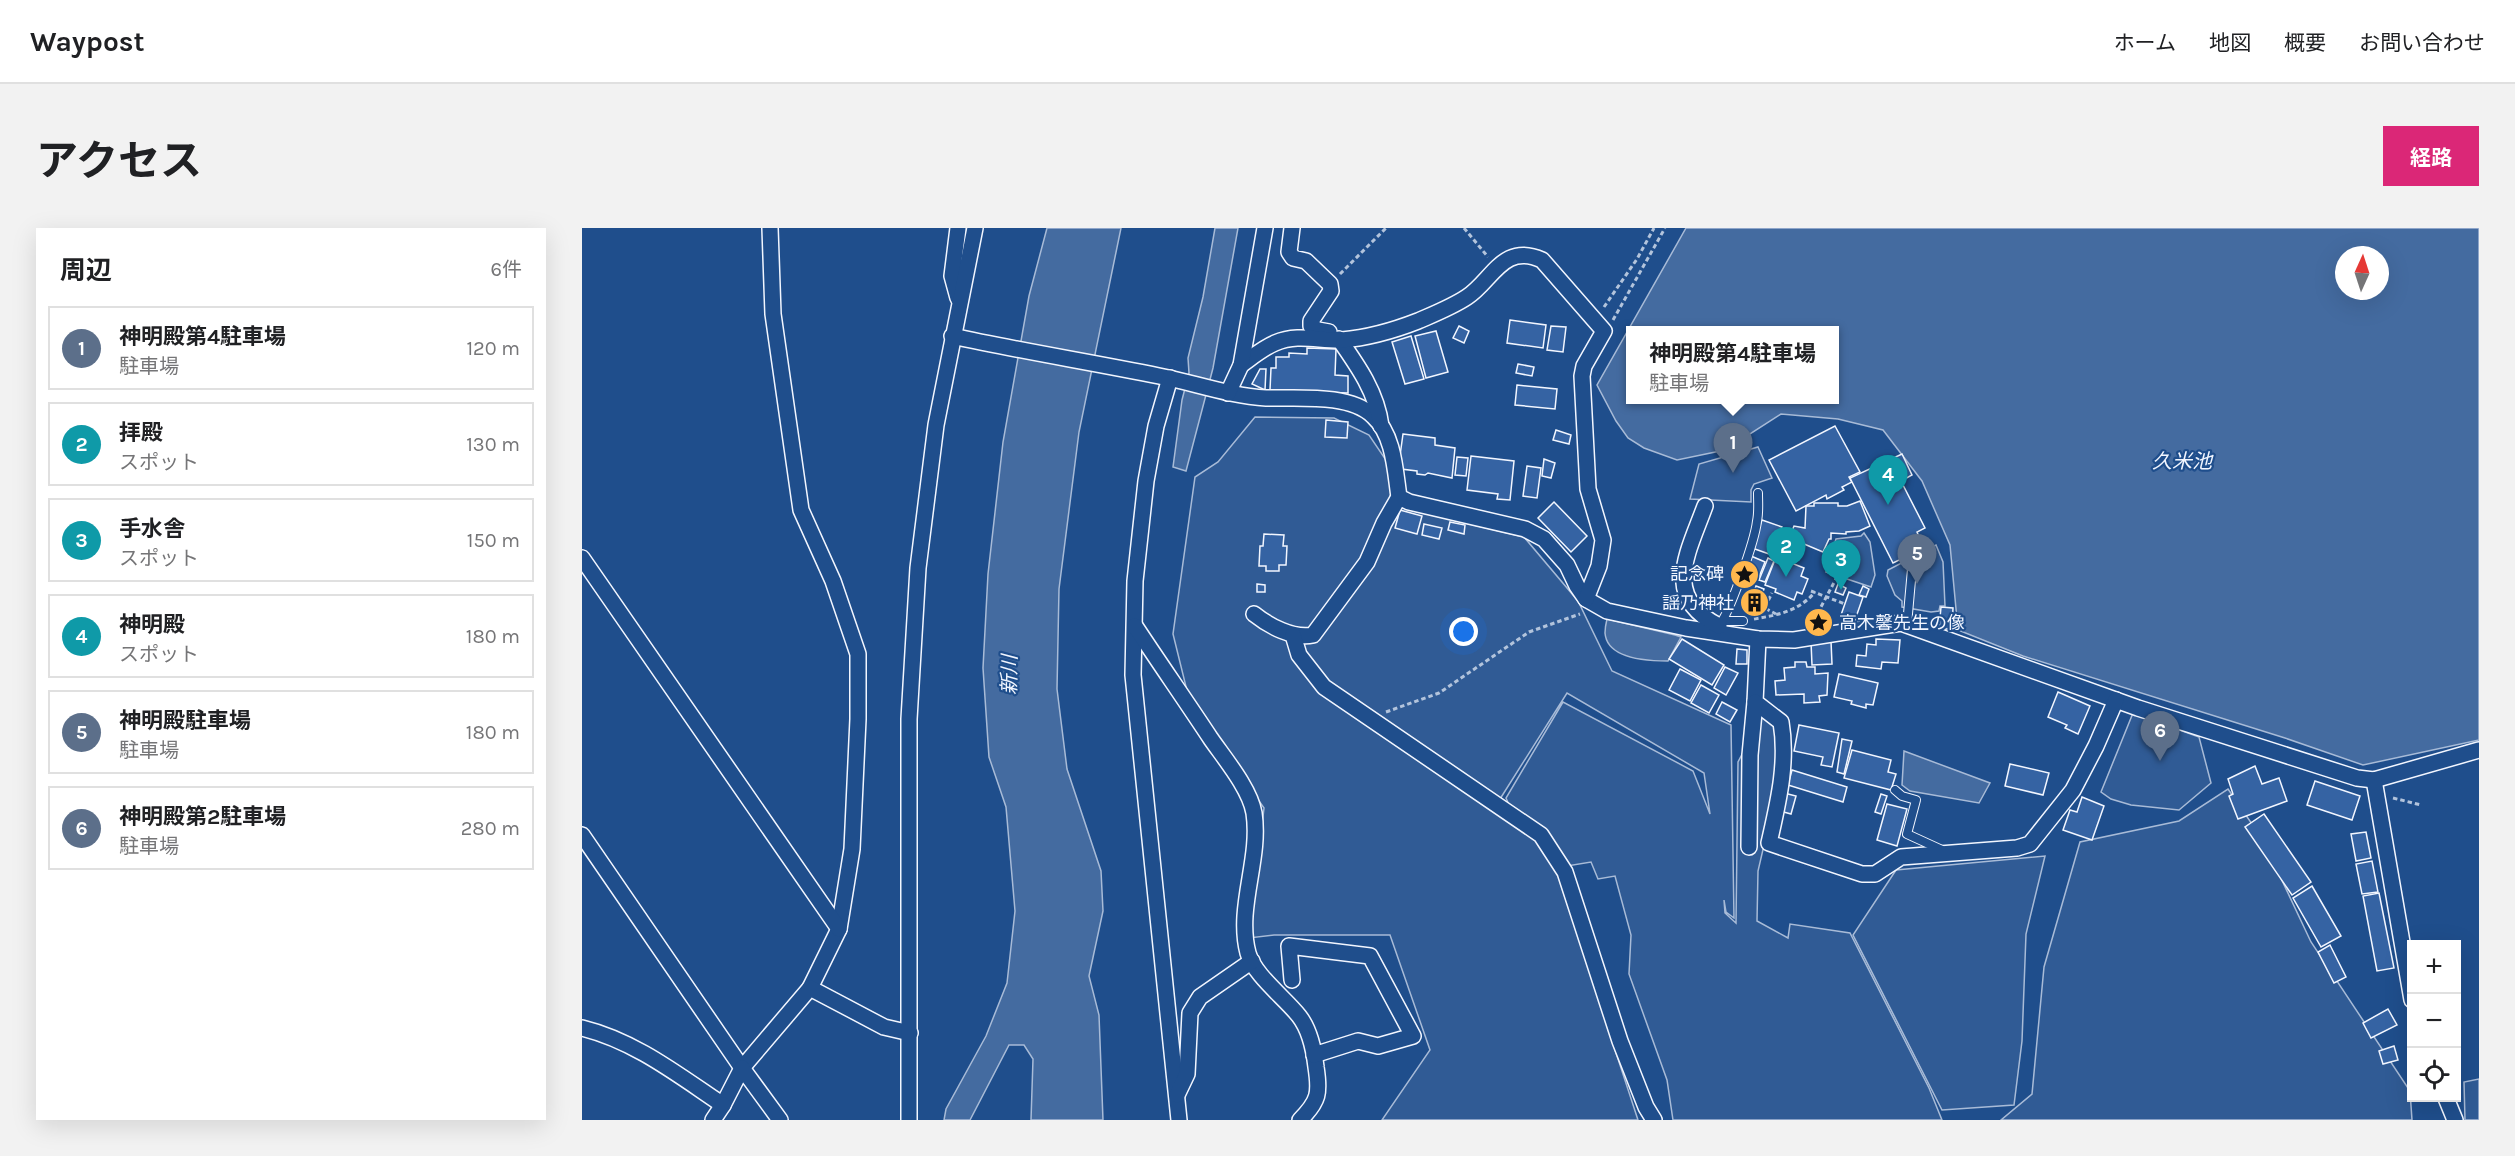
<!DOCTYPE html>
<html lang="ja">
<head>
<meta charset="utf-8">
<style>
  :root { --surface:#fff; --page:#f2f2f2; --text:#202124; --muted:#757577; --line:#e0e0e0; --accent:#db2777 }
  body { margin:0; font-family:Karla,"Noto Sans JP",sans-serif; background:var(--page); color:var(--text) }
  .controls { position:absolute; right:18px; bottom:18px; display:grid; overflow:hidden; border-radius:0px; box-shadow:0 6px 24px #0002 }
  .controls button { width:54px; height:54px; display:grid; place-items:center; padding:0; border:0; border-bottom:2px solid var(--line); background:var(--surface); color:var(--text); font:30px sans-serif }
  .compass { position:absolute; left:1753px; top:18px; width:54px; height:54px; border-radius:50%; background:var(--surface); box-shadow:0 6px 24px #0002; rotate:3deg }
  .you { position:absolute; left:882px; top:404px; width:21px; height:21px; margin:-15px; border:4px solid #fff; border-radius:50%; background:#1a73e8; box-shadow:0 0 0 9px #1a73e833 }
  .badge { display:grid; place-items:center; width:39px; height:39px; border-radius:50%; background:var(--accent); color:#fff; font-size:20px; font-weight:700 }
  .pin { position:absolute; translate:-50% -50px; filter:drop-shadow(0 2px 3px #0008) }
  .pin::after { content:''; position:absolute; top:32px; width:21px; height:18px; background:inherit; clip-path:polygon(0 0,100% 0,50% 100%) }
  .popup { position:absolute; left:1044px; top:98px; width:213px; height:78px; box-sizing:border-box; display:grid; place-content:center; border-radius:0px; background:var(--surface); filter:drop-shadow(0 2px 4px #0005); font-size:20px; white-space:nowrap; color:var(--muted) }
  .popup b { font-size:22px; color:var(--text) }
  .popup::after { content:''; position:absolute; left:50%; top:100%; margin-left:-12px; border:12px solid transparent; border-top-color:var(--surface) }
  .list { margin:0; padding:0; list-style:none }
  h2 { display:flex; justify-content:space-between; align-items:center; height:78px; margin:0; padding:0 24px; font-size:26px }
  h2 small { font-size:20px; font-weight:400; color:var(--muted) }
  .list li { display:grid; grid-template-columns:39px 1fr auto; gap:18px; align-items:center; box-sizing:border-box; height:84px; margin:0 12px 12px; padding:0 12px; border:2px solid var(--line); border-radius:0px }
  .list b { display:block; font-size:22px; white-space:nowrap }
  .list p { margin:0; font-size:20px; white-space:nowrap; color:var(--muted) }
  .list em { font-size:20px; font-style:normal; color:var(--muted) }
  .icon { flex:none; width:33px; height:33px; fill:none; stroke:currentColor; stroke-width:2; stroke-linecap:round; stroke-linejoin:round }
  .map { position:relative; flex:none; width:1897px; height:892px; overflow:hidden; border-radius:0px }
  header { display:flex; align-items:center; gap:36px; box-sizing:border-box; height:84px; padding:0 30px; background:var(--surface); border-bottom:2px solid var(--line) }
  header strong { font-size:28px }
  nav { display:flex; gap:33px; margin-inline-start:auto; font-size:21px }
  .intro { display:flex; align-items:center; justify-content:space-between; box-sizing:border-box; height:144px; padding:0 36px }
  h1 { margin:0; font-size:42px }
  .button { padding:15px 27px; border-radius:0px; background:var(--accent); color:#fff; font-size:21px; font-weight:700 }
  main { display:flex; gap:36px; padding:0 36px }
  aside { flex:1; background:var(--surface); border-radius:0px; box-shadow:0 6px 24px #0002 }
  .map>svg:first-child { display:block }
  .built { fill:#305b95; stroke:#a8bbd7; stroke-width:1.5 }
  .water { fill:#446ba0; stroke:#a8bbd7; stroke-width:1.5; fill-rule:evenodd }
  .building { fill:#3563a3; stroke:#f2f6ff; stroke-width:1.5 }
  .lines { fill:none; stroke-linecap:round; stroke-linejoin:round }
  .service-casing { stroke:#f2f6ff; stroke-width:10 }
  .minor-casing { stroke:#f2f6ff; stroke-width:18 }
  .path { stroke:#b3c4dc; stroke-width:3; stroke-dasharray:4.5 3; stroke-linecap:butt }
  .service { stroke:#1f4e8c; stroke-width:8 }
  .minor { stroke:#1f4e8c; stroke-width:15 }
  .labels { text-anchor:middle; stroke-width:4.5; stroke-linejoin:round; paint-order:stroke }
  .poi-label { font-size:18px; fill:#f2f6ff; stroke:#1f4e8c; text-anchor:end }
  .water-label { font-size:20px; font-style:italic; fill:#f2f6ff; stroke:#1f4e8c }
</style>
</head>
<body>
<header>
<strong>Waypost</strong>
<nav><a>ホーム</a><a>地図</a><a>概要</a><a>お問い合わせ</a></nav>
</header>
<div class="intro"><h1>アクセス</h1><a class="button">経路</a></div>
<main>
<aside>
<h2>周辺<small>6件</small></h2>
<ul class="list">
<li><span class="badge" style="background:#5c6f8a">1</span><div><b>神明殿第4駐車場</b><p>駐車場</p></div><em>120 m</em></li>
<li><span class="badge" style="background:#0f9aa8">2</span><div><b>拝殿</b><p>スポット</p></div><em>130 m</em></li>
<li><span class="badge" style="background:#0f9aa8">3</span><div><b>手水舎</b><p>スポット</p></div><em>150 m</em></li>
<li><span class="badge" style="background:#0f9aa8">4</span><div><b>神明殿</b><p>スポット</p></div><em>180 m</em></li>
<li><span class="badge" style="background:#5c6f8a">5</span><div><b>神明殿駐車場</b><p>駐車場</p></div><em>180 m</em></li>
<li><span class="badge" style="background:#5c6f8a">6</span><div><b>神明殿第2駐車場</b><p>駐車場</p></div><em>280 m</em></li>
</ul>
</aside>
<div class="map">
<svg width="1897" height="892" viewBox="0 0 1897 892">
  <rect width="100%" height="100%" fill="#1f4e8c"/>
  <g class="built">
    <polygon points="673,189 752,190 787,207 806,235 816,279 942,309 996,373 1030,443 1149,497 1152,690 1144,684 1142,672 1143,685 1154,695 1156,534 1182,485 1195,496 1196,557 1176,643 1175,693 1206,710 1208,696 1268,705 1347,860 1360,892 1091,892 1085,852 1047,746 1049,707 1033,648 1016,651 1009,634 985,638 927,577 924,570 981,474 1111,543 1128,586 1122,545 985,465 918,571 971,632 1056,892 800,892 848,822 808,707 692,707 667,710 682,580 608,475 591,406 613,249 636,234"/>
    <polygon points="1176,219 1190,250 1172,256 1169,262 1169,274 1108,271 1117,236"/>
    <polygon points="1282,305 1288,314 1293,347 1289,359 1244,344 1254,311 1279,308"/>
    <polygon points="1354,317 1361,334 1363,378 1358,378 1357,383 1349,384 1320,379 1320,373 1313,367 1305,348 1306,342"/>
    <polygon points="1551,485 1617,509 1629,555 1597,582 1549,577 1529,571 1519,564"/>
    <polygon points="1646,561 1681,612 1729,714 1828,863 1830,892 1419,892 1450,866 1462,739 1498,614 1597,593"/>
    <polygon points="1463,628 1444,706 1440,813 1432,877 1360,882 1271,707 1314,642"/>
    <polygon points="1897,851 1897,892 1883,892 1882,854"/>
  </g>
  <g class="water">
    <polygon points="465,0 539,0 497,204 477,361 475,461 485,541 519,643 521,683 507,748 517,787 521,892 449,892 451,831 442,817 427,817 388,892 362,892 364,881 404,808 425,755 433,683 424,579 407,529 401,440 406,346 421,214 447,68"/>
    <polygon points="633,0 656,0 631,140 604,243 591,239 600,172 607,145 606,130 621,69"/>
    <path d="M1104,0H1897V512L1781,537L1703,510L1441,428L1376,402L1368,317L1340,253L1301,202L1256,191L1199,186L1143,222L1095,232L1062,220L1046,210L1034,193L1015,157ZM1762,27H1798V63H1762ZM1049,103H1253V172H1049Z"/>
    <path d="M1025,391L1093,407L1099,409L1086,433C1067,433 1025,431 1023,405C1023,401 1024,395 1025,391Z"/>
    <polygon points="1322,523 1408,555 1397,575 1328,563 1320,557"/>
  </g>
  <g class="building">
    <polygon points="928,92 964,97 961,120 925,115"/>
    <polygon points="877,98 887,103 882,115 871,110"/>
    <polygon points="969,98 984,99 981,124 965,122"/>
    <polygon points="854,103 866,144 844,150 833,108"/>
    <polygon points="829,108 842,151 823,156 810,114"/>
    <polygon points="725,120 754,121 753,147 766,148 766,165 688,162 689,140 694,140 694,129 707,129 707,125 725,126"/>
    <polygon points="936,136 952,139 950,148 934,145"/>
    <polygon points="678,141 684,141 683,162 670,156"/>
    <polygon points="935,157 975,161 973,181 933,177"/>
    <polygon points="744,192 766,194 765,210 743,209"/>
    <polygon points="1253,198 1278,244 1267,249 1270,254 1260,259 1262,262 1245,271 1244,267 1214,283 1187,232"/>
    <polygon points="974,202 989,207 987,216 971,212"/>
    <polygon points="821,206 853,210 853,217 873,220 870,250 846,245 843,247 835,246 835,243 819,241 817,235"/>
    <polygon points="1320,226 1330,247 1319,253 1343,300 1335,304 1342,320 1311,335 1268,250"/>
    <polygon points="889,228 932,233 928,272 915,271 916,266 885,262"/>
    <polygon points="875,229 886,230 884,248 873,247"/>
    <polygon points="962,231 973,235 969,250 960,248"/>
    <polygon points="945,238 959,240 955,270 941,268"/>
    <polygon points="1278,273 1288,298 1277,303 1264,304 1264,306 1249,305 1249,311 1247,311 1241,324 1215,313 1206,333 1199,331 1212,298 1223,300 1224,278 1232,278 1232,275 1256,275 1256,278 1265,278"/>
    <polygon points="972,274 1005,308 989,324 956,290"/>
    <polygon points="818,282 840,288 835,306 813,300"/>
    <polygon points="1180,292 1200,299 1190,327 1170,320"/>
    <polygon points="868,294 883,297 882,306 866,302"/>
    <polygon points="842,296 860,300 857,311 840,307"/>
    <polygon points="682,306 702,307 701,318 705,318 704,337 697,337 697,343 684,343 684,338 677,338 678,318 681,318"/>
    <polygon points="1169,328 1183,334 1177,349 1163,344"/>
    <polygon points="1194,329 1222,340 1219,348 1226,351 1220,366 1215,364 1212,372 1193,364 1194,361 1183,357"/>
    <polygon points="1186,330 1192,333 1183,354 1177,352"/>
    <polygon points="675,356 683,357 683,364 675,364"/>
    <polygon points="1256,356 1264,360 1261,367 1253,364"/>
    <polygon points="1174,358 1182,361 1179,369 1171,366"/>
    <polygon points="1281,358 1287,361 1284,369 1277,367"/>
    <polygon points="1267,364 1281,369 1273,392 1259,387"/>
    <polygon points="1359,379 1371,380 1370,401 1357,401"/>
    <polygon points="1100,411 1142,437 1130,457 1087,431"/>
    <polygon points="1294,411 1318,412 1316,435 1300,434 1299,441 1274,438 1275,427 1284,428 1285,416 1294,417"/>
    <polygon points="1249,413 1250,436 1230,437 1229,414"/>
    <polygon points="1155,421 1165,422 1165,436 1154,436"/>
    <polygon points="1213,434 1224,434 1225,439 1233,439 1233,446 1246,445 1245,467 1237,468 1238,474 1222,475 1222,466 1194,467 1193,453 1203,452 1202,440 1213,439"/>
    <polygon points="1143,439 1156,445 1144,467 1132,460"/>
    <polygon points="1098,441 1119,452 1108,473 1087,462"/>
    <polygon points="1257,446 1296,455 1291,477 1284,476 1284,480 1269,476 1270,473 1252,469"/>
    <polygon points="1119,457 1137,467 1127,485 1109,475"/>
    <polygon points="1476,464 1508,478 1496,506 1483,500 1485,497 1466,489"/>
    <polygon points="1140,474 1155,482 1148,494 1134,486"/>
    <polygon points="1217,497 1257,505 1250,539 1239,537 1241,529 1212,523"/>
    <polygon points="1260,511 1270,513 1262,546 1255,544"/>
    <polygon points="1270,522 1309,532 1306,544 1314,546 1309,562 1262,550"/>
    <polygon points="1428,536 1467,545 1461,567 1423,558"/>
    <polygon points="1673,538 1680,556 1697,550 1705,573 1656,591 1647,568 1651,566 1646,551"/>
    <polygon points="1210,542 1265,559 1261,574 1206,557"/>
    <polygon points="1733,553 1778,568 1770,592 1725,577"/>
    <polygon points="1202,565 1214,568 1209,586 1198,583"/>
    <polygon points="1299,566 1305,568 1299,586 1293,584"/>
    <polygon points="1500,569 1522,578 1510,612 1481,602 1488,582 1495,584"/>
    <polygon points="1305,576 1325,581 1315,618 1295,612"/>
    <polygon points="1682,586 1729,654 1710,667 1663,599"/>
    <polygon points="1784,604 1789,630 1774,633 1769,606"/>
    <polygon points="1790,633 1796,664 1780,666 1774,636"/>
    <polygon points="1730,658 1759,708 1739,719 1711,670"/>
    <polygon points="1797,665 1812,740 1795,743 1781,668"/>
    <polygon points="1748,717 1764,749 1752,755 1736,724"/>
    <polygon points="1806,781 1815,797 1789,810 1781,795"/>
    <polygon points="1812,818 1816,832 1801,836 1797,823"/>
  </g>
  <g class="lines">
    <defs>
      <g id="service">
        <polyline points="1141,393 1161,393"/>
        <polyline points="1325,397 1330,341"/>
        <path d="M1136,399C1147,387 1173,312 1175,293C1177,284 1176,274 1176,265"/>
        <polyline points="1313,562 1320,568 1334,572 1325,606 1360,622"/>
      </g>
      <g id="minor">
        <polyline points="188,0 191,86 219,282 251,353 276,426 276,491 270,621 257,701 228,760"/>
        <polyline points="376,0 370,48 376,70"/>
        <polyline points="710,0 707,24 711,30 724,33 748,56 749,63 729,93 729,98 736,102 747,104"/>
        <path d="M370,108C439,123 508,134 577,148C613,155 648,168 684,170C715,171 767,165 791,188C812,207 813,242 817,269L827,274L943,301L962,311L985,337L995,358L1004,371L1025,383L1104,400L1176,411L1212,412L1319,395L1556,480L1775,550L1792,552L1897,522"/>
        <path d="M757,111C776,138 795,165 799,198"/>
        <path d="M659,137C669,130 681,120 693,115C716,105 737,113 760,112C784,110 813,102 836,93C852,86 870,79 885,69C910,53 921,14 960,32L1022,103L1002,138L1000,148L1006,261L1021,312L1017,338L1004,371"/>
        <polyline points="588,150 574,198 564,253 553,353 551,447 597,892"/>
        <polyline points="646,165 659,137 683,0"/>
        <path d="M1123,278C1106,325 1079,369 1137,398"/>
        <polyline points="0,330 257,701"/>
        <path d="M672,386C687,398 711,411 731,407L785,334L802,295L817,269"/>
        <path d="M553,398C578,436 604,473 629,511C643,531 668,561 672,585C679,632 654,679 666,725C672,747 703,770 717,788C728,802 732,822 734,839C738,865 737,873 718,892"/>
        <polyline points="711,407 717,427 742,459 959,607 983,644 1038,813 1064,879 1072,892"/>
        <path d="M1176,411L1173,474L1199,494C1206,535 1196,575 1187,615L1280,646H1293L1319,629L1435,620L1448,616L1491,562L1514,518L1534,472"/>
        <polyline points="1792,552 1830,772"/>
        <polyline points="0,607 160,840 228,760 302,799 328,805"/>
        <polyline points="1167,619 1168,527 1173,474"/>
        <polyline points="710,752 707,718 788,728 831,808 796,818 776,813 732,827"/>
        <path d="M0,800C53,813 96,847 141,877L160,840L198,892"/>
        <polyline points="595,867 605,846 608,785 618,769 670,733"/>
        <polyline points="1864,870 1873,892"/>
        <polyline points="131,892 141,877"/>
        <polyline points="327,892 327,491 336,340 354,197 393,0"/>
      </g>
    </defs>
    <use href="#service" class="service-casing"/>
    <use href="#minor" class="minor-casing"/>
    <g class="path">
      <polyline points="882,0 906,29"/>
      <polyline points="758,46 804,0"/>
      <polyline points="1022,79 1055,31 1072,0"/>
      <polyline points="1031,92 1083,0"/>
      <polyline points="1229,363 1263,376"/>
      <polyline points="1177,377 1194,386"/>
      <polyline points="1183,379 1190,365"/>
      <path d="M1172,391C1196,387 1217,383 1233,364"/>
      <polyline points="1232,392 1255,349"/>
      <polyline points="804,484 857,465 947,404 998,386"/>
      <polyline points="1811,570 1839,577"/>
    </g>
    <use href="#service" class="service"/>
    <use href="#minor" class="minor"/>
  </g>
  <defs>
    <symbol id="sight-disc" viewBox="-11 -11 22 22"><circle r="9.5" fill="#ffb74d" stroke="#1f4e8c"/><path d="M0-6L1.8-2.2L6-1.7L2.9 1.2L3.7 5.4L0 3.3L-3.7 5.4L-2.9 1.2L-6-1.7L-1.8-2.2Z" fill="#111"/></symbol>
    <symbol id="building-disc" viewBox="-11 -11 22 22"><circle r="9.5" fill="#ffb74d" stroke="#1f4e8c"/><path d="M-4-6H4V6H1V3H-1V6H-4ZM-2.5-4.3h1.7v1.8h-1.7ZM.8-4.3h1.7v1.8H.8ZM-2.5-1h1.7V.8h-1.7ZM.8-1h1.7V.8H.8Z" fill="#111"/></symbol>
  </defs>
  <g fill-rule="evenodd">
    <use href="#sight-disc" x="1146" y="330" width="33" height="33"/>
    <use href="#building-disc" x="1156" y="358" width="33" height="33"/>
    <use href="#sight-disc" x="1220" y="378" width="33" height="33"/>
  </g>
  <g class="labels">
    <g class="poi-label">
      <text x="1142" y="352">記念碑</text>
      <text x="1152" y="381">謡乃神社</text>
      <text x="1257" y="401" text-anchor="start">高木馨先生の像</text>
    </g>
    <g class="water-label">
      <text x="1600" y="240">久米池</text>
      <text transform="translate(427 447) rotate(-89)" y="7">新川</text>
    </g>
  </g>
</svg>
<div class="controls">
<button>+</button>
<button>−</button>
<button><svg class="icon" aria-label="locate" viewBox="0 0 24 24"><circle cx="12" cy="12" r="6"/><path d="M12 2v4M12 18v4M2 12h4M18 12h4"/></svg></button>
</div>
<svg class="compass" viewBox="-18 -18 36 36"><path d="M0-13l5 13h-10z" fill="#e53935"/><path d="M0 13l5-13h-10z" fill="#757577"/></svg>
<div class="you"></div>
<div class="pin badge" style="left:1151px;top:245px;background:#5c6f8a">1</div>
<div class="popup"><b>神明殿第4駐車場</b>駐車場</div>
<div class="pin badge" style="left:1204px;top:349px;background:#0f9aa8">2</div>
<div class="pin badge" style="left:1259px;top:362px;background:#0f9aa8">3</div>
<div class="pin badge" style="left:1306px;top:277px;background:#0f9aa8">4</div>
<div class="pin badge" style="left:1335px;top:356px;background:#5c6f8a">5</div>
<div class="pin badge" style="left:1578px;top:533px;background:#5c6f8a">6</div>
</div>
</main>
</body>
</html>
